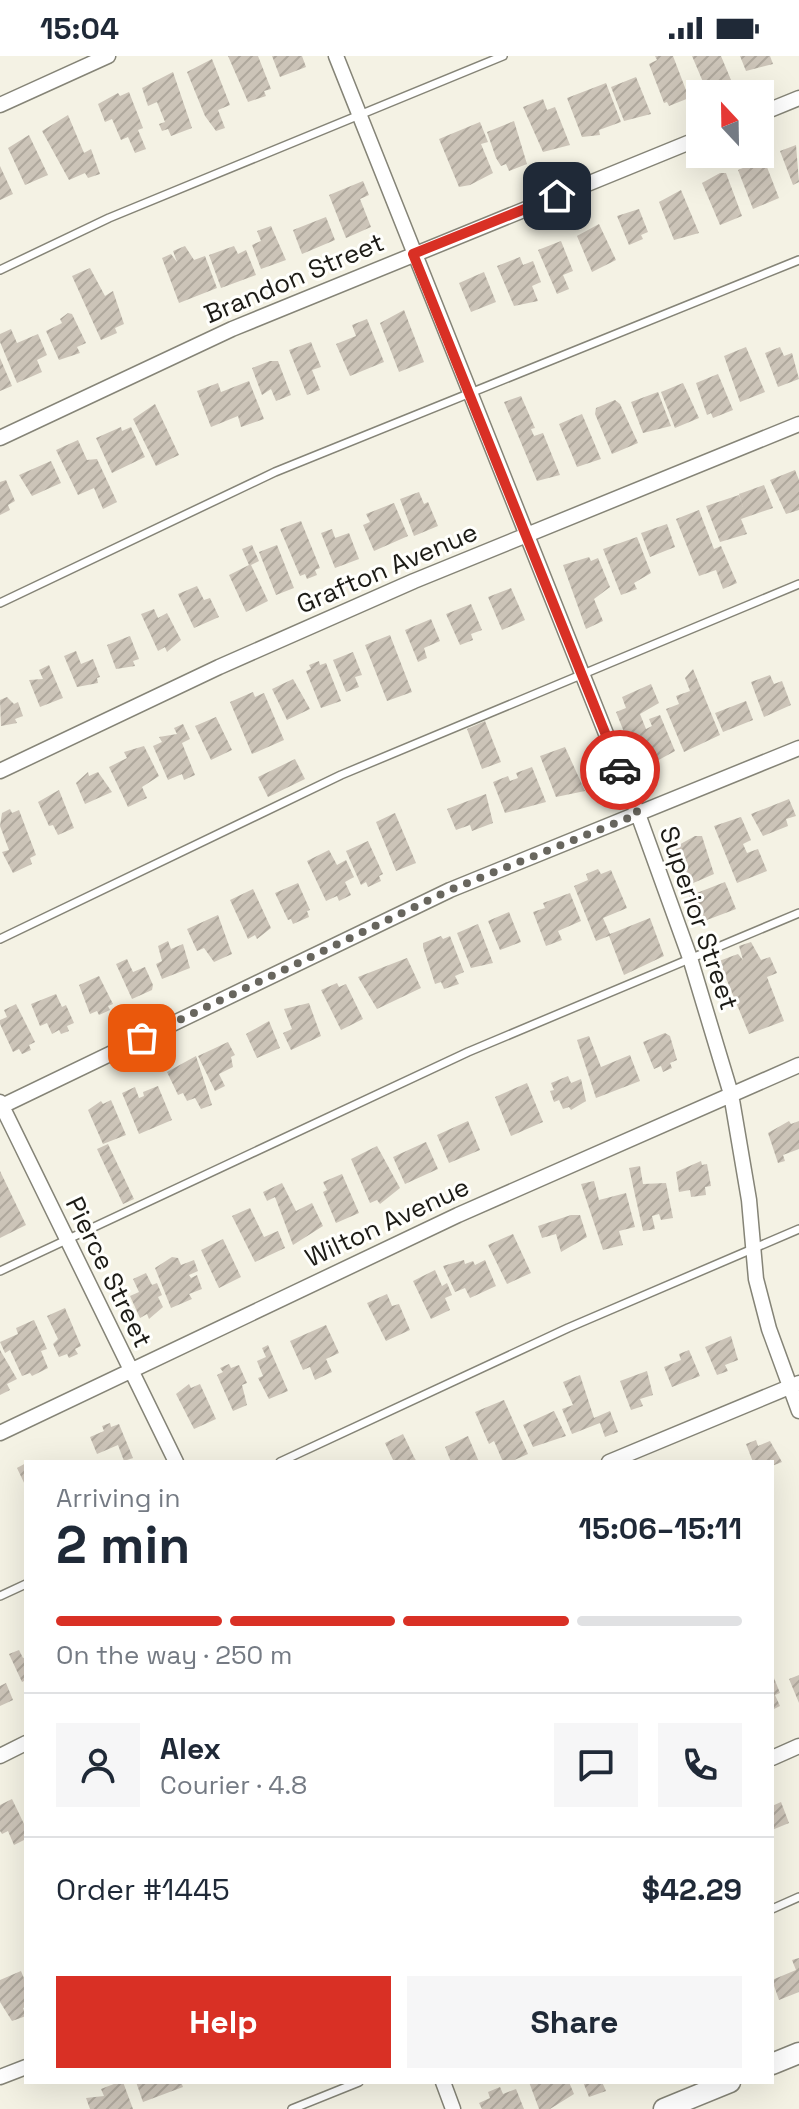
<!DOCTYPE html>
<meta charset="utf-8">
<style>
:root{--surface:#fff;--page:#f6f6f7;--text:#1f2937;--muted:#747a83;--line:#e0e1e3;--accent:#d93025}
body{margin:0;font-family:"Space Grotesk",sans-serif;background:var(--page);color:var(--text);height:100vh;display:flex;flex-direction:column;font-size:30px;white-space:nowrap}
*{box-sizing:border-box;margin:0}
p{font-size:26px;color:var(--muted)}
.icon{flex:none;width:44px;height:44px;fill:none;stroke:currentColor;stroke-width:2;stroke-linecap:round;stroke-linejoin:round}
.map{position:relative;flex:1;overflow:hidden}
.details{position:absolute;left:24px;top:1404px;width:750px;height:624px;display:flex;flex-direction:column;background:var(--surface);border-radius:0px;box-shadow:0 8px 32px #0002}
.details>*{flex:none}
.needle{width:52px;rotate:338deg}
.fabs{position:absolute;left:686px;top:24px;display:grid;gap:16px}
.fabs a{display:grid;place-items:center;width:88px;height:88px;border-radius:0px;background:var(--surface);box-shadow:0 8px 32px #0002;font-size:40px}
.pin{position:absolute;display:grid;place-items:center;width:68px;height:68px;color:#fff;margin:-34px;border-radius:16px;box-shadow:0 4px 12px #0006}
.courier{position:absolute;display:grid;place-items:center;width:80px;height:80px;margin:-40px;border:6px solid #d93025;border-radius:50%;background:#fff;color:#222;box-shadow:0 2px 10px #0007}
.headline em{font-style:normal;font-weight:600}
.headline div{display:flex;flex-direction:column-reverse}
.headline{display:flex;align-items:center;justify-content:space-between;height:136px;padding:0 32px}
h1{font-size:52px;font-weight:600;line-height:60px}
.bar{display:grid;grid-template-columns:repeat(4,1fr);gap:12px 8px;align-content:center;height:96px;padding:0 32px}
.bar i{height:10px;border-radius:6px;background:var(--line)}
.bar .current{background:var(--accent)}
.bar p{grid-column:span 4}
.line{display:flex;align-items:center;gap:20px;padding:0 32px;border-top:2px solid var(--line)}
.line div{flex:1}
.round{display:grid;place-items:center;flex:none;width:84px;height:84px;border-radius:0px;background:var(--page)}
.action{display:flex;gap:16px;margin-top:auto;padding:16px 32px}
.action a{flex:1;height:92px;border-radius:0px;background:var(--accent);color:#fff;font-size:32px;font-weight:600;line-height:92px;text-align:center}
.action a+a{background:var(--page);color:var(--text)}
.status{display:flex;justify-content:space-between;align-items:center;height:56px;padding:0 40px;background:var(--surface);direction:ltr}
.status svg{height:22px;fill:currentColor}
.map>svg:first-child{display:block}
.building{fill:url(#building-hatch)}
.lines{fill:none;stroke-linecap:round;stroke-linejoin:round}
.lane-casing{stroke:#858477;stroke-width:10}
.street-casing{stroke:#858477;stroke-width:17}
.secondary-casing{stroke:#858477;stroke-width:23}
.lane{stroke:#fff;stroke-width:7}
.street{stroke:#fff;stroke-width:14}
.secondary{stroke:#fff;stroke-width:20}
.done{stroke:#68665e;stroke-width:8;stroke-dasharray:0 14.4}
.route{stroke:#d93025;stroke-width:10}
.labels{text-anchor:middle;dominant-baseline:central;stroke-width:6;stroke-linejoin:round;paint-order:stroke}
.street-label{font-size:26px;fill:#1c1b16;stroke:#fffffc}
</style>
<div class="status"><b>15:04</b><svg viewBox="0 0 49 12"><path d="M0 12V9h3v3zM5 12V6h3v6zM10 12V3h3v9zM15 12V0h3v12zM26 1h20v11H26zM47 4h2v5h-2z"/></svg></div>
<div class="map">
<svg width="799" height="2053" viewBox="0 0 799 2053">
<defs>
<pattern id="building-hatch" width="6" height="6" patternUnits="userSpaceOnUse" patternTransform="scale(2)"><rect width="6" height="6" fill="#ccc4b8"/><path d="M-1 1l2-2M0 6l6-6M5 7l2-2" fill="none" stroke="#afa89d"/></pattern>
</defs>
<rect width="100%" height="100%" fill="#f4f2e4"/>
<path class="building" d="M228 0H258L271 33 264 35 266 40 248 46Z
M272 0H302L306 11 280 21Z
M655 0H673L689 42 669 50 667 46 664 47 649 8 657 4Z
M692 0H721L731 24 706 33Z
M740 0H770L773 8 746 15Z
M212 3 230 49 218 54 225 72 216 75 205 60 187 16Z
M173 16 192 72 171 80 168 73 162 75 159 68 165 66 157 46 148 50 142 32Z
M636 21 651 58 624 65 611 31Z
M606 27 621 66 599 74 600 79 582 81 567 42Z
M129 36 143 72 138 74 146 93 135 97 128 81 121 84 112 63 105 66 98 48 118 37 120 40Z
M543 43 547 54 555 51 570 89 543 96 523 51Z
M68 59 84 97 91 93 100 118 88 122 85 117 69 124 42 75Z
M514 65 527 108 509 115 506 108 501 110 496 102 487 76Z
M480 66 488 86 481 88 493 117 470 129 459 131 439 83Z
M29 79 48 119 25 129 8 92Z
M796 89 799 126 793 129 780 95Z
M760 105 765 106 779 142 753 153 738 114Z
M0 110 13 138 0 144Z
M720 117H726L742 160 720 169 702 127Z
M363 125 369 139 360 143 371 171 346 182 329 139Z
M681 134 699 177 674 184 659 146Z
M639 153 648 176 641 179 643 183 629 189 617 160Z
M326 161 335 184 302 198 293 174Z
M599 168 616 204 592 216 577 180Z
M271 170 286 204 261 213 252 189 261 185 257 175Z
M561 185 573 215 563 219 569 233 557 238 538 194Z
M185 190 194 204 205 200 217 232 179 247 162 202 171 198 177 206 173 195Z
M234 190 238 198 246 194 256 219 221 232 209 199Z
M520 201 523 209 533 205 541 226 532 230 538 245 514 250 497 210Z
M90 212 105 240 113 235 124 268 115 272 117 277 101 284 72 220Z
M484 216 496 246 471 256 459 227Z
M404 254 424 306 399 316 380 267Z
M68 257 72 258 86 287 77 291 80 297 59 304 46 275 62 267 60 263Z
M367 263 384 306 350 320 336 288 356 280 352 269Z
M11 273 17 287 38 278 47 299 37 304 42 316 17 327 0 286V278Z
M311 286 321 311 312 314 320 334 307 339 289 294Z
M746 291 765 336 740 346 724 300Z
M780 291 784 300 792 297 799 323 778 331 765 297Z
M0 302 12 330 0 335Z
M270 305H278L291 339 276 345 271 333 262 339 252 312Z
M718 318 733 354 713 362 711 357 707 359 696 327Z
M249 325 264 363 241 371 238 360 211 371 197 335 218 327 221 336Z
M683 327 699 362 675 372 661 336Z
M658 336 671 370 643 377 631 346Z
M521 340 535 372 531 373 534 380 543 377 560 419 537 425 504 346Z
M615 344 620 348 638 387 612 398 595 358 596 352Z
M155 348 179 399 156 410 133 363Z
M582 358 601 403 577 411 559 368Z
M121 371 122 375 131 371 145 401 112 417 96 382Z
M78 384 87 404 97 403 117 446 103 453 94 432 78 439 56 394Z
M51 405 61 427 32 440 19 419Z
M795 414 799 424V454L786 458 770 424Z
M6 424 15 445 8 449 10 454 0 459V426Z
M764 429 773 452 741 463 747 478 720 486 706 450 739 439 743 451 739 438Z
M419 436 424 448 428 446 438 470 414 480 400 443Z
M394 447 408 480 374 495 363 469 370 466 366 458Z
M699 454 714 493 721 490 737 527 723 533 716 514 699 520 676 463Z
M301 465 320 512 315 514 317 519 307 523 305 518 300 520 280 473Z
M667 468 675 491 650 501 641 477Z
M332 473 335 482 349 477 359 503 335 512 321 477Z
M637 481 651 517 634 527 637 533 621 539 603 493Z
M252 489 259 505 251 509 268 545 246 556 229 519 249 509 242 493Z
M277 489 294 532 276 539 259 496Z
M589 501 591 505 598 502 610 531 594 543 603 565 586 573 563 509Z
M197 530 204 544 210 542 219 561 194 572 178 538Z
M511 532 525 564 502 574 488 541Z
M471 548 482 574 471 578 473 584 460 589 446 558Z
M154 553 158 562 167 557 181 584 167 596 165 591 158 595 141 558Z
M431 563 440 585 424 592 427 602 418 606 405 574Z
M390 579 412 636 387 645 365 589Z
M130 580 139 603 133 605 135 610 116 613 107 589Z
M76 595 81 608 93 603 100 621 97 622 98 627 77 631 64 600Z
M353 596 362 619 355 621 359 631 346 636 333 604Z
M319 605 320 609 326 607 341 645 321 652 306 615 311 613 309 609Z
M49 609 63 642 40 651 29 624 43 623 39 614Z
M693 613 720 679 684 696 666 653 679 648 676 640 690 635 685 622Z
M770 619 774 628 782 625 791 649 764 661 751 626Z
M293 623 310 653 287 664 272 633Z
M651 628 659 647 640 658 646 673 652 670 649 663 660 659 675 695 644 712 635 689 630 691 616 656 626 652 622 641Z
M253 636 255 641 264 637 284 684 252 698 230 646Z
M7 641 14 648 18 646 23 660 15 663 17 667 1 670 0 644Z
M746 645 753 664 723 676 715 657Z
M216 661 232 694 211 704 195 670Z
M485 665 501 706 482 713 467 673Z
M183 668 190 683 182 687 195 719 184 724 182 718 168 724 153 690 162 686 159 681 177 678 174 672Z
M144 690 159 720 142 731 147 742 128 751 109 711 127 702 124 696Z
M565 691 585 735 556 741 540 700Z
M295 703 305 723 268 741 258 721Z
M532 711 546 746 505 757 493 726 508 720 510 725 518 722 516 717Z
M88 716 89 720 98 716 112 736 85 748 76 727Z
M59 734 74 772 58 779 53 769 49 770 38 746Z
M486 738 493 767 472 775 470 769 456 774 447 753Z
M789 743 796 760 786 763 788 770 763 780 751 758Z
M10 753 12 757 19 754 36 799 30 802 32 808 13 817 2 796 9 794 0 770 2 757Z
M395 757 416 807 396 815 376 766Z
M741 761 751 784 743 788 747 797 758 793 767 815 737 827 714 770Z
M695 780H702L714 818 691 828 675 791Z
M368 785 383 818 379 820 381 825 368 831 366 826 361 829 346 795Z
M329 794 337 809 346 804 354 821 345 826 351 839 339 845 337 840 326 845 307 805Z
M598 813 601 818 611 814 627 852 603 862 610 878 650 862 664 900 624 919 609 880 596 885 574 830 588 824 586 818Z
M725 826 736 853 699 867 689 840Z
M298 827 310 854 307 855 309 861 293 868 291 863 288 864 275 837Z
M253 833 271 872 257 883 255 879 248 883 230 844Z
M570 837 581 865 558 875 562 884 546 890 533 856 545 852 543 847Z
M509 856 521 886 500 894 488 865Z
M218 859 232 898 214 906 204 892 197 895 187 873Z
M478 868 493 907 471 912 457 877Z
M441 880 443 883 450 880 464 916 455 920 459 928 444 933 441 926 435 928 423 891V887Z
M168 885 171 893 183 888 190 912 162 923 156 908 162 905 158 890Z
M751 886 761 904 770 901 777 917 767 921 784 965 749 978 719 905 738 898 743 904 739 890Z
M407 902 421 932 377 953 358 921Z
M127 903 133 916 145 911 153 929 152 934 132 943 116 908Z
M99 920 113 948 108 950 110 954 99 959 97 955 90 958 79 929Z
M337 927 339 931 346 928 363 963 341 974 321 934Z
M56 938 62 951 66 949 74 967 67 970 69 975 61 978 59 974 52 978 47 967 40 970 31 948Z
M309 947 321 980 291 994 283 977 292 973 284 953Z
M16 948 35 986 29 989 31 994 22 998 19 993 13 996 0 968V964L7 961 4 954Z
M269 965 280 992 257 1002 246 978Z
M665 977 670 980 677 1004 670 1007 672 1012 663 1016 661 1010 654 1013 643 986Z
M589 980 601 1011 630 999 640 1025 596 1042 577 984Z
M228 986 235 999 231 1001 233 1011 219 1018 225 1030 215 1035 198 1000Z
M196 1000 212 1049 201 1053 195 1042 187 1045 183 1037 178 1039 167 1016Z
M568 1020 571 1027 581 1023 586 1045 571 1054 569 1051 563 1053 559 1044 554 1046 550 1035 554 1034 551 1027Z
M527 1027 543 1066 511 1080 495 1041Z
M158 1030 172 1064 139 1078 122 1037 135 1031 139 1042 144 1040 143 1036Z
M111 1044 126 1079 103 1088 88 1054 101 1045 103 1048Z
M468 1065 480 1094 449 1107 437 1079Z
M789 1065 791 1068 799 1065V1093L783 1099 785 1105 778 1107 768 1077Z
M426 1086 438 1113 405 1128 393 1101Z
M108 1088 134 1143 123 1148 97 1093Z
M377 1090 400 1132 380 1148 377 1144 370 1147 351 1103Z
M701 1105 702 1109 707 1108 711 1130 705 1131 706 1139 691 1141 690 1134 679 1136 676 1116Z
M640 1110 643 1128 666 1127 673 1162 661 1164 659 1158 652 1160 655 1173 643 1175 629 1112Z
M0 1115 26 1169 0 1182Z
M342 1118 359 1157 336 1167 323 1136 327 1134 323 1126Z
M594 1125 599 1144 626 1137 635 1171 619 1175 623 1189 603 1194 581 1128Z
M282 1127 296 1155 312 1147 323 1170 293 1189 275 1141 267 1145 263 1136Z
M250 1152 264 1181 278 1175 285 1192 255 1206 232 1160Z
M571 1159H580L587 1181 561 1196 556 1178 542 1182 538 1170Z
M513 1178 531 1217 507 1228 488 1189Z
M223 1183 241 1221 219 1232 201 1194Z
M172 1201 178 1202 181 1209 194 1204 198 1215 189 1219 191 1222 197 1219 202 1233 189 1238 192 1243 171 1252 155 1212Z
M464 1204 465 1208 473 1205 475 1209 485 1204 496 1230 470 1242 465 1232 455 1236 443 1210Z
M435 1214 442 1230 447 1227 452 1239 445 1242 450 1254 431 1263 413 1225Z
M146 1217 152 1229 157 1227 162 1239 158 1241 163 1251 149 1263 147 1258 140 1262 130 1240 139 1236 133 1223Z
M387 1238 392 1250 399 1248 410 1274 386 1285 367 1247Z
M65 1252 81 1290 75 1293 78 1298 69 1302 67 1298 59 1301 53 1288 58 1283 47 1260Z
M34 1264 47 1293 41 1295 48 1312 32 1320 30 1317 22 1320 10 1294 5 1297 0 1286 18 1278 16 1272Z
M326 1269 339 1297 326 1303 332 1316 315 1324 310 1311 303 1314 290 1285Z
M731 1280 738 1304 725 1309 728 1315 717 1319 705 1291Z
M268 1289 288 1335 269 1343 258 1322 263 1320 257 1305 266 1301 262 1292Z
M0 1294 17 1323 7 1328 10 1334 0 1339Z
M689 1294 700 1320 672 1331 664 1311 681 1304 679 1298Z
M229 1308 231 1312 239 1309 247 1327 242 1329 247 1349 233 1355 217 1319 223 1316 220 1312Z
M647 1315 653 1339 640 1343 643 1350 631 1354 620 1325Z
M580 1319 594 1362 610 1355 618 1376 605 1381 600 1367 572 1378 562 1353 573 1349 563 1326Z
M189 1328 191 1332 200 1328 216 1363 194 1373 176 1338Z
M504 1344 528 1398 510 1406H503L494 1385 489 1388 475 1356Z
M554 1355 566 1380 533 1391 523 1369Z
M110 1367 111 1371 119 1368 133 1402 124 1405 118 1389 97 1398 90 1381 104 1375 102 1370Z
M403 1378 414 1401 417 1406H394L385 1387Z
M468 1380 479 1406H451L445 1391Z
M756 1384 758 1390 770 1385 782 1406 772 1410V1406H753L746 1388Z
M26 1407V1431L17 1412Z
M19 1594 23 1602 26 1601V1624L22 1626 9 1598Z
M772 1617 780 1637 775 1639 780 1650 772 1654Z
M799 1619V1647L789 1623Z
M6 1627 13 1644 0 1650V1630Z
M12 1743 26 1772V1783L14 1789 8 1775 2 1778 0 1775V1749Z
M781 1746 789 1767 772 1774V1750Z
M799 1902V1936L779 1944 772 1924 796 1914 792 1904Z
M21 1915 26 1927V1951L23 1952 26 1960 12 1965 0 1946V1924Z
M119 2026H123L133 2053H90L86 2042 104 2040 101 2033Z
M136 2026H181L183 2031 143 2046Z
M529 2026H569L574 2038 550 2053H539Z
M583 2026H602L606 2035 589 2041Z
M500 2031 503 2038 516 2033 524 2053H482L479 2047 490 2042 488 2036Z"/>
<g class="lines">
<g class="lane-casing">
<path id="lane" d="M0 214 109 162 503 0
M0 547 275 416 799 204
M0 883 341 719 799 528
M0 1215 468 996 799 857
M280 1406 568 1272 799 1173
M0 1540 26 1528
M772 1853 799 1841
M292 2053 359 2026"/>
</g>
<g class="street-casing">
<path id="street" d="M336 0 638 758 690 902 731 1038 749 1144 756 1223 769 1273 799 1355
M0 49 108 0
M760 58 799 42
M0 382 232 273 700 82
M0 715 219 611 414 525 799 368
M0 1046 176 1406
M0 1051 450 834 799 692
M0 1377 458 1159 799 1009
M609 1406 799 1327
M0 1700 26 1687
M772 1702 799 1690
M0 2021 26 2011
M443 2026 453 2053"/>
</g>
<g class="secondary-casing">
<path id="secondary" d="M772 2008 799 1997
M664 2053 730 2026"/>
</g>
<use href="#lane" class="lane"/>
<use href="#street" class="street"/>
<use href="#secondary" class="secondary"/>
</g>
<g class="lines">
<path class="done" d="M142 982 450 834 638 758 620 714"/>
<path class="route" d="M557 140 413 198 620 714"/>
</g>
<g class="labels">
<g class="street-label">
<text transform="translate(294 222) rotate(-23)">Brandon Street</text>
<text transform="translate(387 512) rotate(-23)">Grafton Avenue</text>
<text transform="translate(699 862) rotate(71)">Superior Street</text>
<text transform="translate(387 1166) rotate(-25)">Wilton Avenue</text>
<text transform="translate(109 1216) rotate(64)">Pierce Street</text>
</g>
</g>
</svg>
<div class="fabs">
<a><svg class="needle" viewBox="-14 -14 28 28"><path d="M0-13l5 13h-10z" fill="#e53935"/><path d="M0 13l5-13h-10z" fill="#747a83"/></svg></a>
</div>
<div class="pin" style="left:142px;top:982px;background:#ea580c"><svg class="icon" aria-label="bag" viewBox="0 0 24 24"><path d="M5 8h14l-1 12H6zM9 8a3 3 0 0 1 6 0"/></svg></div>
<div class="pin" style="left:557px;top:140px;background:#1f2937"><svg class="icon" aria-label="home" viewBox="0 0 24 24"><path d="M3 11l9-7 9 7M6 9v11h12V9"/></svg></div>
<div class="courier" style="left:620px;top:714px"><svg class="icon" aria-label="car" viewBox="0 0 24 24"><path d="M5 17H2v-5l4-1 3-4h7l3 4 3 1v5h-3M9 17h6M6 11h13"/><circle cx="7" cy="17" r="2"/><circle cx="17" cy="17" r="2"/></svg></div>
<section class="details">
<div class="headline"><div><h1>2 min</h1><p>Arriving in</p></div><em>15:06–15:11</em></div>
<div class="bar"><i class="current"></i><i class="current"></i><i class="current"></i><i></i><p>On the way · 250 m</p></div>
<div class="line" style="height:144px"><a class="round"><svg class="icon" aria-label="person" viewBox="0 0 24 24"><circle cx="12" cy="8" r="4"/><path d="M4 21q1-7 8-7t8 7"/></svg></a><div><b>Alex</b><p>Courier · 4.8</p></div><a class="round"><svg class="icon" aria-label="chat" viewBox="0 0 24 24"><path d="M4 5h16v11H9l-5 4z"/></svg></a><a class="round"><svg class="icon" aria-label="phone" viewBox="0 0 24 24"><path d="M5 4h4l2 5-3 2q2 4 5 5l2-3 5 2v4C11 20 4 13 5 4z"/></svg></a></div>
<div class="line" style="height:104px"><div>Order #1445</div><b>$42.29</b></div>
<div class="action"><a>Help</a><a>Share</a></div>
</section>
</div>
